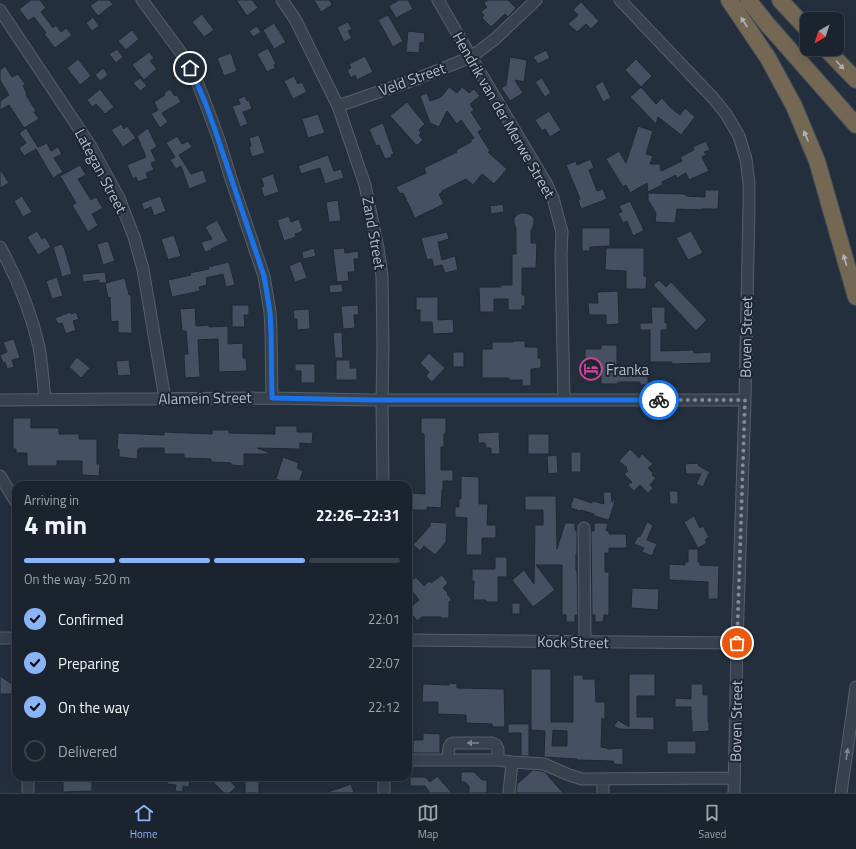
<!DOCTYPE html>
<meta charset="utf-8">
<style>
:root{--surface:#1b232e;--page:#242b36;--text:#f1f3f6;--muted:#a0a4aa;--line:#39404a;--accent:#8ab4f8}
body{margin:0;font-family:"Titillium Web",sans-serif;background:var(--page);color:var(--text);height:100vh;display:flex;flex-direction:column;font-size:15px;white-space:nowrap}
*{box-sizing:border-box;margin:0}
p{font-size:13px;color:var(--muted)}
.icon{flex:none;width:22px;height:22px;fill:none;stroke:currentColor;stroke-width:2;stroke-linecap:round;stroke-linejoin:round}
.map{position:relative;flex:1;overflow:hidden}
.panel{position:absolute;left:12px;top:481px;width:400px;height:300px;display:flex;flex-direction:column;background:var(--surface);border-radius:12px;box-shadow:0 4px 16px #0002,0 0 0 1px var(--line)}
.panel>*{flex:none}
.needle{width:26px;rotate:219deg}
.controls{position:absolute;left:800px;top:12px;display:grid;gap:8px}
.controls a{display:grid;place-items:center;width:44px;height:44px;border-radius:8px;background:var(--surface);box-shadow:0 4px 16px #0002,0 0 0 1px var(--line);font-size:20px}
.pin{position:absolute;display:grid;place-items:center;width:34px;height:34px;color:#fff;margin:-17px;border:2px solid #fff;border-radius:50%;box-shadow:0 1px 4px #0007}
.courier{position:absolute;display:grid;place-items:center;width:40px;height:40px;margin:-20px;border:3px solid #1a73e8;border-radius:50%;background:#fff;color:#222;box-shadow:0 1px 5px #0007}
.head em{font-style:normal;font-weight:700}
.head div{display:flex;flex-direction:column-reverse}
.head{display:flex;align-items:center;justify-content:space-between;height:68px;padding:0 12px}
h1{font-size:26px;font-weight:700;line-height:30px}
.bar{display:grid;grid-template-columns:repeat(4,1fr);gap:6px 4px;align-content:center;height:48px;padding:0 12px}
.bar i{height:5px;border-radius:3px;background:var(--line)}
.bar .selected{background:var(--accent)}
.bar p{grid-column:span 4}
ol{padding:0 12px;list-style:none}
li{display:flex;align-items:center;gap:12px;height:44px}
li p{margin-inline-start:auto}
li .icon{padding:4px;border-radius:50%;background:var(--accent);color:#111;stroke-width:4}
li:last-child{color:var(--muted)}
li i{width:22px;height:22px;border:2px solid var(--line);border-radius:50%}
.dock{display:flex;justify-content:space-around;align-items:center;height:56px;border-top:1px solid var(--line);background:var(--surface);font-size:11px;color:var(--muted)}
.dock a{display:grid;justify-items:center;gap:2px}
.dock .selected{color:var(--accent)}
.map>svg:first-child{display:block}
.building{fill:#455162;stroke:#1f2835;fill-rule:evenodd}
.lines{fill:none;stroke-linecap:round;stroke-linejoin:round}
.minor-casing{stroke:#565f6c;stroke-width:13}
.highway-casing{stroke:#434c59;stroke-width:18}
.minor{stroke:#38414e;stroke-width:11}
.highway{stroke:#746855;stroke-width:16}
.oneway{fill:#aeb4bd}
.oneway2{fill:#7c8592}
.done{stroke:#828b98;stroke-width:4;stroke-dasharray:0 7.2}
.route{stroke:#1a73e8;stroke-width:5}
.labels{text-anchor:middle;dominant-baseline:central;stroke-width:4;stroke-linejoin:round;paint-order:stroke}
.street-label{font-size:15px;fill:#b4bcc9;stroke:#1d2633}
.poi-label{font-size:15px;fill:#b4bcc9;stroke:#1d2633;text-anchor:start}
</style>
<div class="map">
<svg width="856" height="793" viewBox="0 0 856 793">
<rect width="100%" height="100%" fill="#242f3e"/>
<path class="building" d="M31 0H40L46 8 41 12 53 28 56 25 61 32 66 28 72 35 55 48 44 34 46 33 34 17 28 21 19 9Z
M98 0H109L113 4 98 16 90 6Z
M236 0H252L258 8 247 16Z
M314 0H330L332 5 321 12Z
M399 0H408L413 9 396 18 389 6Z
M487 0H508L516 8 508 17 505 14 491 27 482 18 484 15 481 12 487 7 484 4Z
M581 2 599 21 591 29 586 24 577 32 568 24 578 15 573 10Z
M202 14 214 30 204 37 192 22Z
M388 15 403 41 393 47 378 20Z
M93 17 99 26 92 31 86 23Z
M348 22 352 29 348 31 352 38 344 42 337 27Z
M274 23 286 42 274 49 263 30Z
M257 26 261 32 253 37 249 31Z
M132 30 139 39 126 50 118 41Z
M408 31 425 33 424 43 420 42 419 53 406 52Z
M268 48 276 64 274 65 275 68 267 72 257 54Z
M117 49 123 57 116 63 109 54Z
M546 50 550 58 538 64 533 57Z
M149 52 154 58 150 61 157 69 144 80 132 65Z
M231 53 237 71 224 76 217 58Z
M365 56 373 72 357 80 355 75 351 78 347 70 351 68 349 64Z
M510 57 527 60 524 82 515 80 523 93 510 101 501 88 506 85Z
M78 59 91 76 80 85 67 68Z
M636 59 652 76 641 87 625 70Z
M5 66 12 77 18 74 25 84 23 86 27 94 26 95 36 111 34 112 39 119 24 128 9 105 0 110V101L9 95 0 80V70Z
M103 68 108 75 100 81 95 75Z
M294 76 298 84 302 82 307 92 293 99 284 81Z
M140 78 147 86 140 91 133 83Z
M542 78 551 93 545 97 535 82Z
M603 81 611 98 603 102 595 86Z
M449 87 457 93 462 87 469 93 474 89 480 96 470 104 474 110 471 112 482 129 478 132 490 151 488 152 507 169 494 184 482 174 473 185 466 179 442 191V193L439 194 444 204 415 218 403 193 400 194 396 187 426 173 424 168 457 152 456 150 471 142V140L474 138 461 120 457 124 447 111 439 127 430 123 420 96 427 93 430 101 441 97Z
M641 87 656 104 662 98 670 107 680 115 685 108 695 117 681 135 658 117 656 124 630 97Z
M100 89 114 107 105 114 96 104 92 107 87 100Z
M170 89 175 96 177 95 181 102 162 113 168 122 160 128 151 114 158 110 154 102 165 95 164 93Z
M245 96 247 101 249 100 252 109 243 112 248 124 240 127 232 106 240 104 238 99Z
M407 102 425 124 419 130 421 133 419 135 423 140 419 144 416 145 390 116Z
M549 111 561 130 550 137 545 129 542 131 535 120Z
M318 114 325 133 308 138 302 119Z
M383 123 394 154 391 155 392 157 385 159 379 145 376 146 369 129Z
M121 124 124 129 127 126 136 138 123 147 111 130Z
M638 126 653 131 646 154 653 156 650 164H660L661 171 682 161 680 157 694 150 693 147 706 141 710 150 704 152 706 155 702 157 709 171 689 180 686 173 677 178 676 175 662 182V185L648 192 647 183 630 193 626 185 623 187 606 159 619 151 626 163Z
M26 128 38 147 47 143 51 151 58 147 62 154 54 158 63 172 53 178 36 149 24 156 19 148 26 143 19 133Z
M148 128 157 147 151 150 156 161 151 163 154 170 146 173 148 178 138 182 136 177 133 179 127 165 146 157 137 136Z
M259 135 265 153 252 157 249 147 251 146 249 138Z
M177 136 182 144 188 141 192 147 179 155 191 174 203 170 207 182 189 189 181 166 176 169 170 160 175 157 166 143Z
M328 155 334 171 341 169 344 178 325 184 320 168 301 174 298 166Z
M588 160H591L594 168 589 170 597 191 603 189 607 199 581 209 578 200 580 199 566 165 576 161 577 165Z
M80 165 86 175 78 179 91 200 96 197 103 208 92 214 98 225 88 232 72 205 76 203 60 176Z
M0 169 9 183 0 188Z
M273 174 279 192 264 197 261 187 264 186 261 178Z
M705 190H719L718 209H701V210L677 209 675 223 655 222 656 213 648 200V193L686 194V196L705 197Z
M22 196 32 212 23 217 14 201Z
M160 196 166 211 154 216 151 207 144 210 141 203Z
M338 200 341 221 329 222 326 202Z
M630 201 643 228V231L633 236 627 221 623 223 618 213 622 212 619 206Z
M503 204 504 212 491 214 490 206Z
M521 213H525L529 214 532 216 534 219V223L533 227 531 230V243H537L536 268H522V295H525V306H522V310H508V299H494V312H480L479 287H501V285H512V254H516V229L514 223V218L518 214Z
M289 216 291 222 299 219 303 231 295 234 296 237 284 241 277 220Z
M217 220 228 241 211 249 212 250 205 252 201 242 212 239 205 227Z
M582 228H610V246L590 247V251H582Z
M37 231 42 239 45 237 51 247 38 255 27 237Z
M691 231 703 253 688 260 676 238Z
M447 232 449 239 438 242 442 260 455 256 458 270 445 273 442 265 434 267 432 259 427 260 421 238Z
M174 235 181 256 168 260 161 239Z
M108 241 115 261 103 265 97 244Z
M62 244 63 247H64L72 274 62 277 53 247Z
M314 248 316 256 303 259 302 252Z
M344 248 345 253 358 251 359 259H354L355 272H348L349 281 337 282 333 249Z
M606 248H644V276H647L646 289H626V271L605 270Z
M301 261 307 278 295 282 289 266Z
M229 262 235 285 226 287 223 274 206 278 207 285 199 287 200 291 172 297 168 280 191 275 190 273 209 269 208 267Z
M105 272 107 283H99V280L83 282 82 274Z
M57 277 63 296 52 299 46 281Z
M125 278 129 295H131L132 333H118V321L111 322 110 297 108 298 105 283Z
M659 280 666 287 671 282 707 320 696 331 653 285Z
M342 284 343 292 330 293 329 285Z
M618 291 619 324 606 325V315H589L588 303H598L597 292Z
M416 297H438V320L453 319 454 333 433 334 432 322H420V310H416Z
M232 305H249V315H244L245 327H232Z
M358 305 359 315H354L355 328 343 329 341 306Z
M651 307H665V323H667V330H661V351L693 350 694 353 711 352V363L672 364V362H650V330H640V323H652Z
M195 308 196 326 209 325V327L228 326V344L243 343V358H246L247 371 219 372 218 339 198 340 200 377 185 378 184 354H188L186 331H182L180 309Z
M309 309 310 329 297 330V319H294L293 310Z
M70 312 71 314 76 312 79 319 73 321 76 330 66 334 62 323 58 324 55 318Z
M342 332 343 358H335L333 333Z
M14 339 20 358 12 360 14 367 7 369 5 362 3 363 0 355 7 352 3 342Z
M513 341H525V347H538V358H541V368L531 369V386H522V380H509V378H482V349H492V342H513Z
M601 345H617V367H648V385H640V382H618V384H601V372L587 373V358H585V349H601Z
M453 352H464V367H453Z
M429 353 445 368 432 382 426 376 429 372 420 363Z
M77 357 90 368 81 378 69 367Z
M129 360 131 375 118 376 116 361Z
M336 360H350V368H357V380H336Z
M295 364H315V383H301V371H295Z
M13 418H31V428H59V434H79V439H97V464H100L99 476 82 475V461H57V466H27V453H16V449H13Z
M421 418H446V434H444V447H441V470H453V481H443V490H442L441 508 427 507V510H408V493L425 494 424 434H421Z
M275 426H297V432H313L312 444 300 443V449L257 448 270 453 269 454H244V466L231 465V463L211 462V459L184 458V454H164V448H140V449H138L137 459 119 457V449H117L118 433 164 435V432L212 434V430H229V433L270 434H275Z
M499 432 500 454H491V448H486L485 443H478V433Z
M528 434H549V454H528Z
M630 449 639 458 642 454 653 464 648 468 653 473 652 475 656 478 650 485 653 488 648 493 640 485 634 491 628 485 632 482 624 474 628 471 626 469 627 468 619 461Z
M571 452H581V472H571Z
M557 455 558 473 548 474 547 456Z
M283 457 299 463 297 468 303 471 298 485H293L276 479Z
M698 463 699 466 712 473H709L703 487 696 484 701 474H686L685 464Z
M461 476 479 477V504H488L487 525H496V538H482V555H466L467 518 455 517V507H459V499H461Z
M669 491H678V504H670Z
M603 492H611L612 502 616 498 609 520 594 516V514L581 510 580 511 571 508V504L574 497 592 503V501L604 504Z
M525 496H556L557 549 565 523H575V530H577V554H576V570H577L578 615H575V622H566V615H562V565H536L555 590 533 607 512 580 524 570 534 584 535 525H543V510H525Z
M694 516 700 528 703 526 709 537 705 540 707 543 698 548 684 522Z
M430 522 447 523 446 542 435 555 424 546 420 551 413 545 430 526Z
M647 522 653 525 647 540 657 544 652 556 642 552 644 548 634 544 638 536 640 537Z
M594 523H608L606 531H609V534H626L627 548H609V553H605V572H609V615H604L603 622H595V615H592L591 531H594Z
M688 549H698V562H700V565L719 566 718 599H708V582L669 580V564L685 565V562H688Z
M495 557H507V577H498V602H486V600H473L474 581H472V569H495Z
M442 575 448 583 443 588 448 593 447 594 452 600 449 602V618H440L441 617H422L417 621 408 609 419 600 408 586V583L416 577 424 586 429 581 431 583Z
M632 588 659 589 658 610 631 608Z
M512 603H520V614H512Z
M531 669H551V722H573V675H583V679H595L596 702H605V720L602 718 601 747 607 748V749L623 748V765L614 764 613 761 577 760V759L544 757 545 731 531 730ZM553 730 567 731V746H552Z
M629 674H655V696H637V717H654V730L619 729 614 726 618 720 629 727Z
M0 676 12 684V694H0Z
M449 683 457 684V688L504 689 505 727H492V724L466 723V715L438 714V702H422L423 684 449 685Z
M691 684H703V695H708V722H709V731L692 732V720H691V707H675V698L691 699Z
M508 724H529V756H521V733H508Z
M423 733 440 734V753H413V740H423Z
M667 741H696V754H667Z
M533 770 542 771 545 772 563 793H516L517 784Z
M461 772H474L482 780H487V793H469V786L465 782H461Z
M437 776 452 793H430L425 786H410V777H425L430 782Z
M63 777H92V791L63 792Z
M168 777H190L189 787 183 786V792L175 791 176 785 167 784Z
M208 777H226L236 787 230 793H224Z
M245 780H259V793H245Z
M351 784 354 793H328V792Z"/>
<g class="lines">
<g class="minor-casing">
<path id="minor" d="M142 0 184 57 196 79 205 102 219 140 232 182 264 276 270 312 271 331 272 398
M282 0 295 19 338 106 365 185 378 248 382 276 383 348 382 399 383 485
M438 0 471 57 546 183 553 198 562 232 561 255 564 400
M620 0 714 99 726 114 739 136 746 159 749 183V206L745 400 737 643 734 793
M0 10 90 145 119 198 134 237 143 269 165 399
M338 106 419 78 471 57 495 39 536 0
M0 247C17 278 31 312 39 347 42 364 43 382 45 399
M0 400 272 398 371 400H745
M0 476 16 502
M584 528 585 642
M0 638H16
M408 640 737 643
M408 760H498L512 762 544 764 569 775 582 779 734 778
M448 760 449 747 451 744 454 743H492L496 745 498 749V760
M28 793V777
M384 793V777
M509 793 512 762
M603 793V779
M841 793 856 687"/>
</g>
<g class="highway-casing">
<path id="highway" d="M729 0 768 58 794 106 817 161 856 297
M748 0 768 25 856 125
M780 0 807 29
M826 49 856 80"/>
</g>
<use href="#minor" class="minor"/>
<use href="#highway" class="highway"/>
</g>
<defs><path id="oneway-solid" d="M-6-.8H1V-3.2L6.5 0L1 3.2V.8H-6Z"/></defs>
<g class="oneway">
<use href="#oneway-solid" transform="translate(744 22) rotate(-123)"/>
<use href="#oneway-solid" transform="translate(840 65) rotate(47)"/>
<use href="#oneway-solid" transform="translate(806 136) rotate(-113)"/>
<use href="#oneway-solid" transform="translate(845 260) rotate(-106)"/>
</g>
<g class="oneway2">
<use href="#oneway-solid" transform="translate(473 743) rotate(180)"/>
<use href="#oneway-solid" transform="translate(847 754) rotate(-82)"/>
</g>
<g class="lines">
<path class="done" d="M659 400H745L737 643"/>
<path class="route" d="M190 68 205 102 214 127 264 276 270 312 271 331 272 398 371 400H659"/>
</g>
<defs>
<g id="hotel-ring" transform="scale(1.15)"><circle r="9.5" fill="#1d2633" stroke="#d1479c" stroke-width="1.5"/><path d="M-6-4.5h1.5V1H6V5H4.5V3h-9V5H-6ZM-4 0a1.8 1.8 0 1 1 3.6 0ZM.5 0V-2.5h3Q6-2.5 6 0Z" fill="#d1479c"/></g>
</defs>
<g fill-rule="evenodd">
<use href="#hotel-ring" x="591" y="369"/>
</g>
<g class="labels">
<g class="street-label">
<text transform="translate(412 79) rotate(-20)">Veld Street</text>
<text transform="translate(504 115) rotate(60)">Hendrik van der Merwe Street</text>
<text transform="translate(101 171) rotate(62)">Lategan Street</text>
<text transform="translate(374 233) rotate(80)">Zand Street</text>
<text transform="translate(746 337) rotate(-89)">Boven Street</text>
<text transform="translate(205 398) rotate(-1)">Alamein Street</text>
<text transform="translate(573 642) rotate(1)">Kock Street</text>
<text transform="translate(736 721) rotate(-89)">Boven Street</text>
</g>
<g class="poi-label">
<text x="606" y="369">Franka</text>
</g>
</g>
</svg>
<div class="controls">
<a><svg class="needle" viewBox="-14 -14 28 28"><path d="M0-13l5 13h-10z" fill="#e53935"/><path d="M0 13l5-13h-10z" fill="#a0a4aa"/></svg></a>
</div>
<div class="pin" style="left:737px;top:643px;background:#ea580c"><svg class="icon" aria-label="bag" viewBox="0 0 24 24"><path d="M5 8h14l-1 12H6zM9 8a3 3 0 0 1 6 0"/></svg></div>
<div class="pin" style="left:190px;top:68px;background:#1f2937"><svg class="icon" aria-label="home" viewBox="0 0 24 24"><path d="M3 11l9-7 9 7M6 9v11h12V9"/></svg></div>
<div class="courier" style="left:659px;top:400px"><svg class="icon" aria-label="bike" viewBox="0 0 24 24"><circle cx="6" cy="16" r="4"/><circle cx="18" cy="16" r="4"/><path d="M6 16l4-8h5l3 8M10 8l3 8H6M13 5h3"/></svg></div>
<section class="panel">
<div class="head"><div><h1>4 min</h1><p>Arriving in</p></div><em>22:26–22:31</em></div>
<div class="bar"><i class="selected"></i><i class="selected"></i><i class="selected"></i><i></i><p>On the way · 520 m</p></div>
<ol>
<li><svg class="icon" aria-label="check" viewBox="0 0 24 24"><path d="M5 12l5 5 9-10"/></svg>Confirmed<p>22:01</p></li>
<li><svg class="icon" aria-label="check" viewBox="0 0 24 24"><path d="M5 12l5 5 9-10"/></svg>Preparing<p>22:07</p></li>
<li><svg class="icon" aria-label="check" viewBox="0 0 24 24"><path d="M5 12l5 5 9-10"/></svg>On the way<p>22:12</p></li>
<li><i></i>Delivered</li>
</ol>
</section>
</div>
<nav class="dock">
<a class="selected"><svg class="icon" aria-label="home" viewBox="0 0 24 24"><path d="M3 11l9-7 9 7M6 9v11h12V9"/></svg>Home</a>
<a><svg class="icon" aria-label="map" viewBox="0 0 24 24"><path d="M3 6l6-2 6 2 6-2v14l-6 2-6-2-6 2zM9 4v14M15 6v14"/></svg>Map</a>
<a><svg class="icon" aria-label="saved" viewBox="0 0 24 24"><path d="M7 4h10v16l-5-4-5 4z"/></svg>Saved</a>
</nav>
